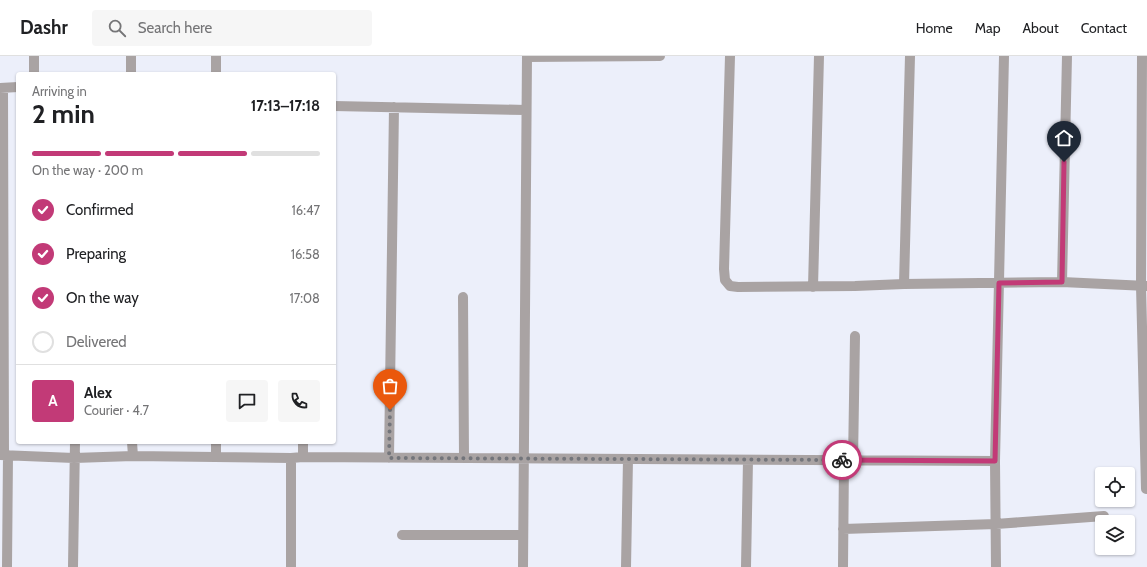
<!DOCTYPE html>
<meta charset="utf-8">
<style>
:root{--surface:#fff;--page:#f6f6f6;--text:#202124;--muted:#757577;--line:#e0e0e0;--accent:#c23a77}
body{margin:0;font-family:Cabin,sans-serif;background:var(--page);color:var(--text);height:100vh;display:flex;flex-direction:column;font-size:15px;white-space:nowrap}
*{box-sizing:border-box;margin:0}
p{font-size:13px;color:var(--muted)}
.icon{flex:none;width:22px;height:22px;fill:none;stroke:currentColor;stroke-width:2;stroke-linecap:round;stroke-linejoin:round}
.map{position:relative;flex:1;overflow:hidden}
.drawer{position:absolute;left:16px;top:16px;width:320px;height:372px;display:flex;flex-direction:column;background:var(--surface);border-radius:4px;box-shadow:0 1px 3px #0004}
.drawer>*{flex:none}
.fabs{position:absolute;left:1095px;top:411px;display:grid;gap:8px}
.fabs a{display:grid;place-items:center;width:40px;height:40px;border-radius:4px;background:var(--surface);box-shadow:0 1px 3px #0004;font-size:20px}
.pin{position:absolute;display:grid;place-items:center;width:34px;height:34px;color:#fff;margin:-41px -17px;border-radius:50% 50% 50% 0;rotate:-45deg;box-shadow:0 0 4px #0007}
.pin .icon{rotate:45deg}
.courier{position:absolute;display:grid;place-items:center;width:40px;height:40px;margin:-20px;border:3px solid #c23a77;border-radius:50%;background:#fff;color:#222;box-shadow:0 1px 5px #0007}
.summary em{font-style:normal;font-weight:700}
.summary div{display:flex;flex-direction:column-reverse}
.summary{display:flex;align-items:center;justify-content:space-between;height:68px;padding:0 16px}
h1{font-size:26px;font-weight:700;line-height:30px}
.bar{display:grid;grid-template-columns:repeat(4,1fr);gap:6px 4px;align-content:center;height:48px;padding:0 16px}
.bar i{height:5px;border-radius:3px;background:var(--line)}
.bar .on{background:var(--accent)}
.bar p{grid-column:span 4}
.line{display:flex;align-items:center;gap:10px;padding:0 16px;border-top:1px solid var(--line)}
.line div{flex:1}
.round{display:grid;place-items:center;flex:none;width:42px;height:42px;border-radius:4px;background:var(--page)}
ol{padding:0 16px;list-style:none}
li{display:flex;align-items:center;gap:12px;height:44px}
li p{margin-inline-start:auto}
li .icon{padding:4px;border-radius:50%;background:var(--accent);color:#fff;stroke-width:4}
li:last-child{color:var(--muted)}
li i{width:22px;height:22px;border:2px solid var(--line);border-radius:50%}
header{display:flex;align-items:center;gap:24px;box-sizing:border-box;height:56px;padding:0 20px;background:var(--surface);border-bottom:1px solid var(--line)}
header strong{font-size:19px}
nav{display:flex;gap:22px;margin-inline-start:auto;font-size:14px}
.search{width:280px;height:36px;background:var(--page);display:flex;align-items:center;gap:10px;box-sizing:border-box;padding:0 14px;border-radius:4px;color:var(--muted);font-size:15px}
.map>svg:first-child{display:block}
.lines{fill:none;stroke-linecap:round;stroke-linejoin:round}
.minor{stroke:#a9a3a3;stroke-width:10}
.done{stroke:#73757b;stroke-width:4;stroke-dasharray:0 7.2}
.route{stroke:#c23a77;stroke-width:5}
</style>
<header>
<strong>Dashr</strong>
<div class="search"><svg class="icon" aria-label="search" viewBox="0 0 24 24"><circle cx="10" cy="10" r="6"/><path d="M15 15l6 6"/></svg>Search here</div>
<nav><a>Home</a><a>Map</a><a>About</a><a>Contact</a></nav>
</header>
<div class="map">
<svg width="1147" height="511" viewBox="0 0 1147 511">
<rect width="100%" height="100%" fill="#eceffa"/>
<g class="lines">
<path class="minor" d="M131 0V18
M216 0V18
M730 0 724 213 725 224 730 230 738 231 855 230 904 228 1062 226 1147 230
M1142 0 1141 230 1146 433
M527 1 660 0
M34 18V0
M0 32 18 31
M3 32 4 399
M334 50 526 54
M1062 226 1067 0
M904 228 910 0
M813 231 819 0
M463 241 464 402
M132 386 133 400
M303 386V401
M0 399 74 402 133 400 291 402 303 401 995 405
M216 401V386
M291 402V511
M389 402 394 51
M853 405 855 280
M843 473 996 468 1104 460
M402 479H523
M7 511 8 399
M73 511 75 386
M523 511 527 0
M626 511 628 403
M746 511 748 404
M843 511 844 404
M996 511 995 405 1004 0"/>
</g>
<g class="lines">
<path class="done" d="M390 354 389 402 842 404"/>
<path class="route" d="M842 404 995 405 999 227 1062 226 1064 106"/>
</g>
</svg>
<div class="fabs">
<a><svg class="icon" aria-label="locate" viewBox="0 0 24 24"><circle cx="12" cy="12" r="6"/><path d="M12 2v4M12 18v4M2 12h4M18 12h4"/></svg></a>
<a><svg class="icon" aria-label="layers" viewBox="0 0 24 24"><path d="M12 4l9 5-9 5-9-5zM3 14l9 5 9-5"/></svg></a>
</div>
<div class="pin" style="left:390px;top:354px;background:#ea580c"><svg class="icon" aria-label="bag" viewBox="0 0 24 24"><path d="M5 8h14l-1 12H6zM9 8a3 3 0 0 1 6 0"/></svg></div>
<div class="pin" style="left:1064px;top:106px;background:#1f2937"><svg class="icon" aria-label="home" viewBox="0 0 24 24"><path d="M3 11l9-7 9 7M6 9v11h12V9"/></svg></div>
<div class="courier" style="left:842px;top:404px"><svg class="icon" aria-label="bike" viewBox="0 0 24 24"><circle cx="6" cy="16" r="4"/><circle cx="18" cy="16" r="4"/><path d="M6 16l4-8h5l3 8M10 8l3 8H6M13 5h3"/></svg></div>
<section class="drawer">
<div class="summary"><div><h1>2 min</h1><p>Arriving in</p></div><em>17:13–17:18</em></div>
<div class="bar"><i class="on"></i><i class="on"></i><i class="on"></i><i></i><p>On the way · 200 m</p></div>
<ol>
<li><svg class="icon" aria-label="check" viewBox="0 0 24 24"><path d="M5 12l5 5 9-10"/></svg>Confirmed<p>16:47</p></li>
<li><svg class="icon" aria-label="check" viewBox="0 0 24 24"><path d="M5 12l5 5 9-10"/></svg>Preparing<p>16:58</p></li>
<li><svg class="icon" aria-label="check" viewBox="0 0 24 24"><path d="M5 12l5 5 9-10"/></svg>On the way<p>17:08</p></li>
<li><i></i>Delivered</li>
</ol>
<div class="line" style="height:72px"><b class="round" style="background:var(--accent);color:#fff">A</b><div><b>Alex</b><p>Courier · 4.7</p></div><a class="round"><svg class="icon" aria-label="chat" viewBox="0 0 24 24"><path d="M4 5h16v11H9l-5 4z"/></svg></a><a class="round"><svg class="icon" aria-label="phone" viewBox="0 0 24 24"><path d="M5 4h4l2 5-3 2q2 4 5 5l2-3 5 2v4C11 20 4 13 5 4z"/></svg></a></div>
</section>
</div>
